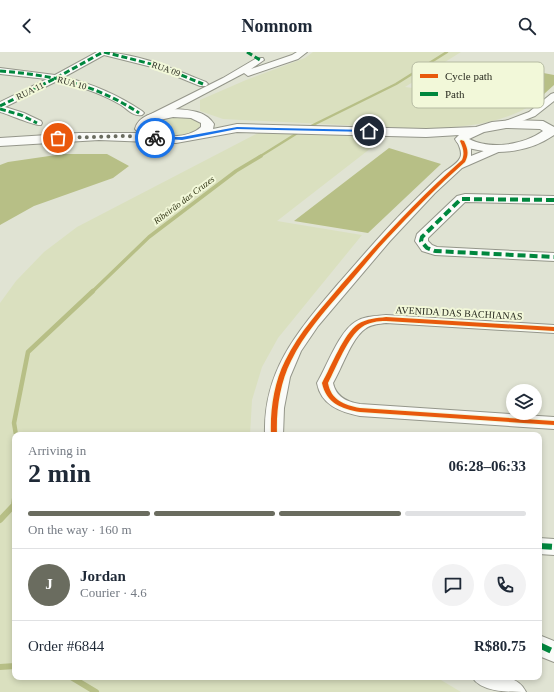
<!DOCTYPE html>
<meta charset="utf-8">
<style>
:root{--surface:#fff;--page:#f2f2f3;--text:#1f2937;--muted:#747a83;--line:#e0e1e3;--accent:#6a6c5f}
body{margin:0;font-family:"Times New Roman",serif;background:var(--page);color:var(--text);height:100vh;display:flex;flex-direction:column;font-size:15px;white-space:nowrap}
*{box-sizing:border-box;margin:0}
p{font-size:13px;color:var(--muted)}
.icon{flex:none;width:22px;height:22px;fill:none;stroke:currentColor;stroke-width:2;stroke-linecap:round;stroke-linejoin:round}
.map{position:relative;flex:1;overflow:hidden}
.side{position:absolute;left:12px;top:380px;width:530px;height:248px;display:flex;flex-direction:column;background:var(--surface);border-radius:8px;box-shadow:0 2px 6px #0003}
.side>*{flex:none}
.fabs{position:absolute;left:506px;top:332px;display:grid;gap:8px}
.fabs a{display:grid;place-items:center;width:36px;height:36px;border-radius:50%;background:var(--surface);box-shadow:0 2px 6px #0003;font-size:20px}
.pin{position:absolute;display:grid;place-items:center;width:34px;height:34px;color:#fff;margin:-17px;border:2px solid #fff;border-radius:50%;box-shadow:0 1px 4px #0007}
.courier{position:absolute;display:grid;place-items:center;width:40px;height:40px;margin:-20px;border:3px solid #1a73e8;border-radius:50%;background:#fff;color:#222;box-shadow:0 1px 5px #0007}
.head em{font-style:normal;font-weight:600}
.head div{display:flex;flex-direction:column-reverse}
.head{display:flex;align-items:center;justify-content:space-between;height:68px;padding:0 16px}
h1{font-size:26px;font-weight:600;line-height:30px}
.bar{display:grid;grid-template-columns:repeat(4,1fr);gap:6px 4px;align-content:center;height:48px;padding:0 16px}
.bar i{height:5px;border-radius:3px;background:var(--line)}
.bar .active{background:var(--accent)}
.bar p{grid-column:span 4}
.line{display:flex;align-items:center;gap:10px;padding:0 16px;border-top:1px solid var(--line)}
.line div{flex:1}
.round{display:grid;place-items:center;flex:none;width:42px;height:42px;border-radius:21px;background:var(--page)}
header{display:flex;justify-content:space-between;align-items:center;height:52px;padding:0 16px;background:var(--surface);font-size:18px;font-weight:600}
.map>svg:first-child{display:block}
.green{fill:#dae0bf}
.water{fill:#b7bf86}
.lines{fill:none;stroke-linecap:round;stroke-linejoin:round}
.stream-far3{stroke:#b7bf86;stroke-width:2.5}
.stream-far2{stroke:#b7bf86;stroke-width:3.5}
.stream-far1{stroke:#b7bf86;stroke-width:4.5}
.stream{stroke:#b7bf86;stroke-width:6}
.minor-casing{stroke:#94968a;stroke-width:2}
.tertiary-casing{stroke:#94968a;stroke-width:2}
.minor{fill:#fafbf8;fill-rule:evenodd}
.tertiary{fill:#fafbf8;fill-rule:evenodd}
.quiet-far2{stroke:#00873e;stroke-width:3;stroke-dasharray:6 3;stroke-linecap:butt}
.quiet-far1{stroke:#00873e;stroke-width:4;stroke-dasharray:8 4;stroke-linecap:butt}
.quiet{stroke:#00873e;stroke-width:6;stroke-dasharray:13 6;stroke-linecap:butt}
.cycleway-casing{stroke:#f2f8d9;stroke-width:2}
.cycleway{fill:#e8590c;fill-rule:evenodd}
.route{fill:#1a73e8}
.done{stroke:#6a6c5f;stroke-width:4;stroke-dasharray:0 7.2}
.labels{text-anchor:middle;dominant-baseline:central;stroke-width:4;stroke-linejoin:round;paint-order:stroke}
.far-street-label{font-size:9px;fill:#2a2c21;stroke:#f2f8d9}
.far-water-label{font-size:9px;font-style:italic;fill:#2b2f0e;stroke:#f2f8d9}
.street-label{font-size:10px;fill:#2a2c21;stroke:#f2f8d9}
.key{fill:#f2f8d9;stroke:#b6bba2;stroke-width:1}
.key-label{font-size:11px;fill:#2a2c21}
</style>
<header><svg class="icon" aria-label="back" viewBox="0 0 24 24"><path d="M15 5l-7 7 7 7"/></svg>Nomnom<svg class="icon" aria-label="search" viewBox="0 0 24 24"><circle cx="10" cy="10" r="6"/><path d="M15 15l6 6"/></svg></header>
<div class="map">
<svg width="554" height="640" viewBox="0 0 554 640">
<rect width="100%" height="100%" fill="#e0e3d3"/>
<path class="green" d="M313 0H461L405 35 533 52C500 73 462 75 425 77L223 67 200 59V48L246 28 305 6Z
M188 64 199 69 200 74C190 91 163 83 148 78L147 73 160 65Z
M262 79 384 86 277 169 362 183 278 286 262 315 252 348 250 383H15V625H436L461 640H0V251L16 229 44 200 77 175Z"/>
<path class="water" d="M517 16 554 23V33L534 51 487 41Z
M389 96 441 112 368 181 294 169Z
M63 102H107L129 114 113 126 34 154 0 173V113L8 110Z"/>
<g class="lines">
<path class="stream-far3" d="M259 105 299 80 396 32 447 0"/>
<path class="stream-far2" d="M92 240 149 185 236 119 261 104"/>
<path class="stream-far1" d="M16 383 14 371 28 300 93 239"/>
<path class="stream" d="M0 468 14 453 15 446
M0 615 15 614
M71 625 96 640"/>
<g class="minor-casing">
<path id="minor" d="M97 0C135 0 171 16 206 30L208 32 206 34H200L156 16 104 3 64 25C93 32 118 43 142 59L144 61 142 63C134 65 127 57 121 53 101 41 79 34 57 29L5 55 24 61 41 69 42 71 41 73C35 74 8 62 0 60V50L47 27 0 22V16L55 23Z
M297 0H307L298 7 251 23 248 24 244 21 155 68 151 69 146 66 147 64 223 26 257 6H263L264 8 251 17 292 3Z
M554 41V49L535 64 504 76 499 73 500 71 529 60 551 42Z
M462 86 466 87 471 97V104L499 93 504 96 503 98 462 116 435 141 390 189 318 274 301 299 290 325 284 356 283 383H265C263 318 298 279 338 232 362 205 385 177 411 152 422 141 433 130 444 120 449 116 457 112 460 106 463 101 459 94 457 89Z
M465 142 554 144V152L465 150 428 186V189L432 193 437 195 554 201V209L435 203 422 199 415 189 417 182 457 144Z
M386 263 554 273V281L386 271C379 272 371 272 365 277 351 287 342 316 333 331 336 345 347 350 360 352L554 365V377L360 364C340 360 321 353 317 331 327 314 339 280 355 270 364 264 376 264 386 263Z
M539 486 554 487V503L539 502Z
M539 583 554 589V610L539 604Z
M472 625C491 625 517 620 526 640 507 640 481 640 472 625Z"/>
</g>
<g class="tertiary-casing">
<path id="tertiary" d="M173 57C188 58 205 58 214 72L213 77 237 72 426 77 476 75 492 70 513 68 543 69 554 75V83C531 99 500 104 473 97 466 96 458 94 455 87L459 83 426 85 237 80 176 91 99 88 0 94V86L79 81H139L135 77C139 61 160 60 173 57ZM173 65 191 66 201 71V75C188 87 161 87 147 76L155 69ZM506 76 540 77 543 79C523 93 491 98 469 87L484 80Z"/>
</g>
<use href="#minor" class="minor"/>
<use href="#tertiary" class="tertiary"/>
<path class="quiet-far2" d="M104 0 159 14 203 32
M247 0 260 8
M0 19C52 23 95 32 139 61
M0 54 56 26 103 0
M0 57 21 63 37 71"/>
<path class="quiet-far1" d="M554 148 461 147 422 185 421 189 427 196 435 199 554 205"/>
<path class="quiet" d="M539 494 554 495
M539 593 554 600"/>
<g class="cycleway-casing">
<path id="cycleway" d="M461 88 464 89C468 97 469 102 465 110 438 134 412 160 387 187 372 203 358 221 343 238 324 260 304 282 291 309 280 331 276 358 277 383H271C270 358 274 331 285 309 299 280 321 257 341 233 379 189 418 147 462 108 465 101 463 96 460 89Z
M386 265 554 275V279L386 269C378 269 369 270 362 275 348 284 336 316 328 331 331 348 344 353 360 356L554 369V373L360 360C342 357 326 351 322 331 331 315 344 281 358 272 366 267 377 266 386 265Z"/>
</g>
<use href="#cycleway" class="cycleway"/>
</g>
<path class="route" d="M237 75 369 78 371 79 369 80 237 77 182 88 152 86 155 85H182Z"/>
<g class="lines">
<path class="done" d="M58 86 127 84 155 86"/>
</g>
<g class="labels">
<g class="far-street-label">
<text transform="translate(166 17) rotate(19)">RUA 09</text>
<text transform="translate(72 31) rotate(15)">RUA 10</text>
<text transform="translate(30 39) rotate(-26)">RUA 11</text>
</g>
<g class="far-water-label">
<text transform="translate(184 148) rotate(-37)">Ribeirão das Cruzes</text>
</g>
<g class="street-label">
<text transform="translate(459 261) rotate(3)">AVENIDA DAS BACHIANAS</text>
</g>
</g>
<rect x="412" y="10" width="132" height="46" rx="6" class="key"/>
<rect x="420" y="22" width="18" height="4" fill="#e8590c"/>
<rect x="420" y="40" width="18" height="4" fill="#00873e"/>
<g class="key-label">
<text x="445" y="28">Cycle path</text>
<text x="445" y="46">Path</text>
</g>
</svg>
<div class="fabs">
<a><svg class="icon" aria-label="layers" viewBox="0 0 24 24"><path d="M12 4l9 5-9 5-9-5zM3 14l9 5 9-5"/></svg></a>
</div>
<div class="pin" style="left:58px;top:86px;background:#ea580c"><svg class="icon" aria-label="bag" viewBox="0 0 24 24"><path d="M5 8h14l-1 12H6zM9 8a3 3 0 0 1 6 0"/></svg></div>
<div class="pin" style="left:369px;top:79px;background:#1f2937"><svg class="icon" aria-label="home" viewBox="0 0 24 24"><path d="M3 11l9-7 9 7M6 9v11h12V9"/></svg></div>
<div class="courier" style="left:155px;top:86px"><svg class="icon" aria-label="bike" viewBox="0 0 24 24"><circle cx="6" cy="16" r="4"/><circle cx="18" cy="16" r="4"/><path d="M6 16l4-8h5l3 8M10 8l3 8H6M13 5h3"/></svg></div>
<section class="side">
<div class="head"><div><h1>2 min</h1><p>Arriving in</p></div><em>06:28–06:33</em></div>
<div class="bar"><i class="active"></i><i class="active"></i><i class="active"></i><i></i><p>On the way · 160 m</p></div>
<div class="line" style="height:72px"><b class="round" style="background:var(--accent);color:#fff">J</b><div><b>Jordan</b><p>Courier · 4.6</p></div><a class="round"><svg class="icon" aria-label="chat" viewBox="0 0 24 24"><path d="M4 5h16v11H9l-5 4z"/></svg></a><a class="round"><svg class="icon" aria-label="phone" viewBox="0 0 24 24"><path d="M5 4h4l2 5-3 2q2 4 5 5l2-3 5 2v4C11 20 4 13 5 4z"/></svg></a></div>
<div class="line" style="height:52px"><div>Order #6844</div><b>R$80.75</b></div>
</section>
</div>
